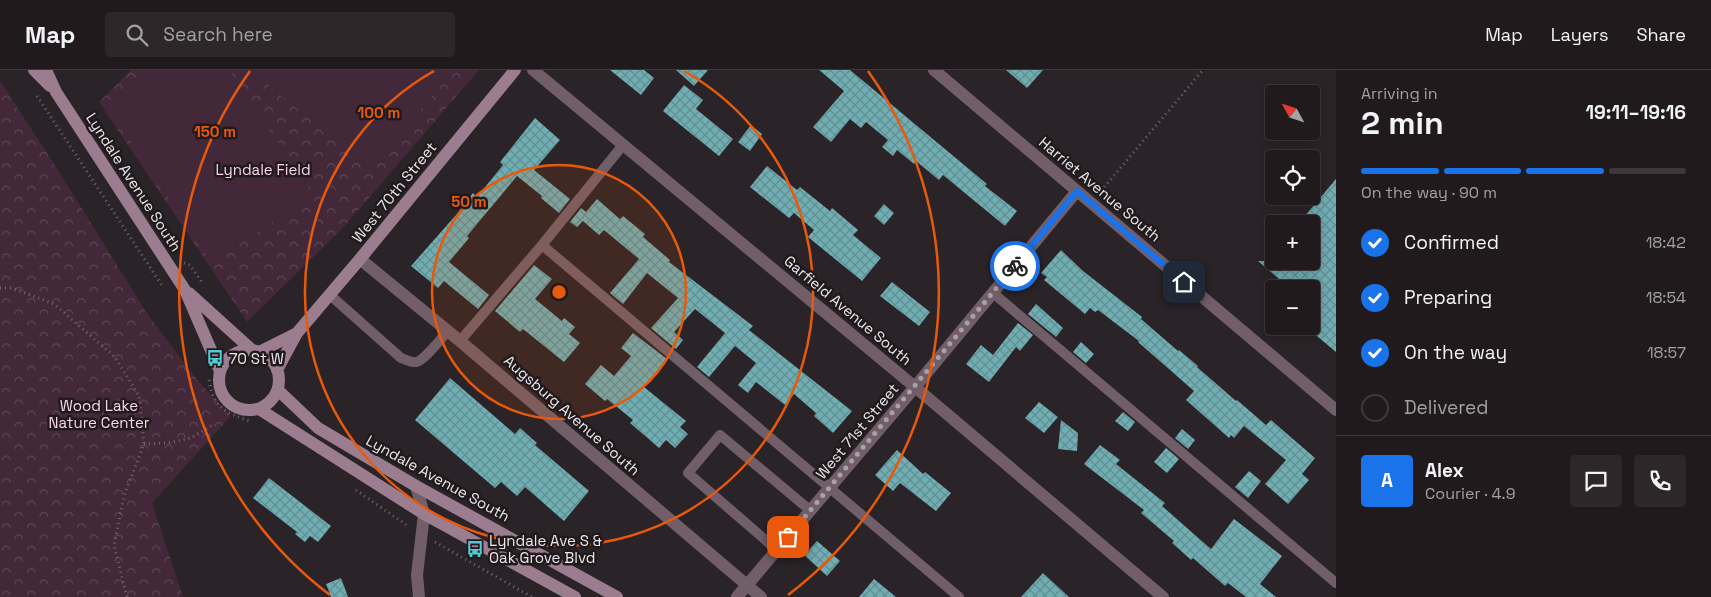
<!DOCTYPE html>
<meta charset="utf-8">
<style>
:root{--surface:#201a1d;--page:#2d272a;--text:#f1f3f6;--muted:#a2a1a4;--line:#3d383b;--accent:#1a73e8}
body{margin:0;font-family:"Space Grotesk",sans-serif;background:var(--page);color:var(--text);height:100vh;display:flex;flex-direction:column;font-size:19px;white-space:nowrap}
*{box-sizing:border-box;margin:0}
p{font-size:16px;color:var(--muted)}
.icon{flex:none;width:28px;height:28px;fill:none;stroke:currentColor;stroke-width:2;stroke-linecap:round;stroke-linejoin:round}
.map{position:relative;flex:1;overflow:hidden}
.details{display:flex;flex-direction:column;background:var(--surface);width:375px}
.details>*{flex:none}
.needle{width:32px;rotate:310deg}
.buttons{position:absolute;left:1265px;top:15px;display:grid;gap:10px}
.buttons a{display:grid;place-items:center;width:55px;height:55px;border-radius:5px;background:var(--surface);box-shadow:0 2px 12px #0003,0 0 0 1px var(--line);font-size:25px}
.pin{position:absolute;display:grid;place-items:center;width:42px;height:42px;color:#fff;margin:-21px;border-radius:10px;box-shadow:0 2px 8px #0006}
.courier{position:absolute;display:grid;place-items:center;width:50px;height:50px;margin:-25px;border:4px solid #1a73e8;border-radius:50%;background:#fff;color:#222;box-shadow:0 1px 6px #0007}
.summary em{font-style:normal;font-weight:800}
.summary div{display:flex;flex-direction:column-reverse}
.summary{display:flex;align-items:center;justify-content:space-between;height:85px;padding:0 25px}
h1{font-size:32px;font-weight:800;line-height:38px}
.bar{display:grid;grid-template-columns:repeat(4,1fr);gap:8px 5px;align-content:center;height:60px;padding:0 25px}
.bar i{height:6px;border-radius:4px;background:var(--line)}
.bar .active{background:var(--accent)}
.bar p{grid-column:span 4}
.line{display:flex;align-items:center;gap:12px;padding:0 25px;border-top:1px solid var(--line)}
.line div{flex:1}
.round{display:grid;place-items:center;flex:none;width:52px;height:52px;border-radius:5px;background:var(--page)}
ol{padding:0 25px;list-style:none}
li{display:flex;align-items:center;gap:15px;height:55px}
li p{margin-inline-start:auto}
li .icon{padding:5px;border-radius:50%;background:var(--accent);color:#fff;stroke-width:4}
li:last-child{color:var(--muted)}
li i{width:28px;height:28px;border:2px solid var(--line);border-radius:50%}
header{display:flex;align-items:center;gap:30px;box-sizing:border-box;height:70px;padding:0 25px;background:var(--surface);border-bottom:1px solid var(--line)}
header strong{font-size:24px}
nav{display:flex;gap:28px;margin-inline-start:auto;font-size:18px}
.search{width:350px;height:45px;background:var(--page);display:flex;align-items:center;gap:12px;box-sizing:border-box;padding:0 18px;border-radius:5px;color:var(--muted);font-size:19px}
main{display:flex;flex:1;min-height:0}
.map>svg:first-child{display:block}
.forest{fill:url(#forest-crowns)}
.pitch{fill:#432839}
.building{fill:url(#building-cross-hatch)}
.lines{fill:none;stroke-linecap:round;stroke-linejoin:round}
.path{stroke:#716b6e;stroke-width:3;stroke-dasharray:1 4;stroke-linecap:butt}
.lane{stroke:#715e69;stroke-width:10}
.street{stroke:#715e69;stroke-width:12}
.secondary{stroke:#9b7d8f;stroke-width:12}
.done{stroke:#a8a2a6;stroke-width:5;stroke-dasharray:0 9}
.route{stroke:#1a73e8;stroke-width:6}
.ring{fill:none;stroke:#e8590c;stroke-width:2.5}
.labels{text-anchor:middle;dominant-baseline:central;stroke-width:5;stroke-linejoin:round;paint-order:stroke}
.park-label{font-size:15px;fill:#fdd3ec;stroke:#201a1d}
.street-label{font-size:15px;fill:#ece7ea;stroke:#201a1d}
.poi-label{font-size:15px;fill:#ece7ea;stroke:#201a1d;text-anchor:start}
.centre{fill:#e8590c;stroke:#201a1d;stroke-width:2.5}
.ring-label{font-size:15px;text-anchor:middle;font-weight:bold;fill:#e8590c;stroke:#201a1d;stroke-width:5;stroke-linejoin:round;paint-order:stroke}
</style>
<header>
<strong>Map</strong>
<div class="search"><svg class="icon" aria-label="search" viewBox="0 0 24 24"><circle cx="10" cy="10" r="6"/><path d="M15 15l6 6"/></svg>Search here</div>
<nav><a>Map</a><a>Layers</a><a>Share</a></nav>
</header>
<main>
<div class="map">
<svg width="1336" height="527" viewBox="0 0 1336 527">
<defs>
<pattern id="forest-crowns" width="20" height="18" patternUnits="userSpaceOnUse" patternTransform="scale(1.25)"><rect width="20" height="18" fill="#432839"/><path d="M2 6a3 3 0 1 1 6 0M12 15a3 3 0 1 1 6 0" fill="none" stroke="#5e4756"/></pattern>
<pattern id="building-cross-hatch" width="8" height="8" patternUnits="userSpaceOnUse" patternTransform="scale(1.25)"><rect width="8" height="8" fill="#6faeb3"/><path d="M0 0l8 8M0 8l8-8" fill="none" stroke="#638e92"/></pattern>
</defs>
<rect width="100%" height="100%" fill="#2a2327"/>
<path class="forest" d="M131 0H479L342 159 247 252 99 32Z
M0 11 58 100 146 242 198 311 231 346 152 433 183 527H0Z"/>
<path class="pitch" d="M154 0H229L313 124 212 193 105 33Z
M231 0H454L370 100 266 13 252 19Z"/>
<path class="building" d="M610 0H644L654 8 641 25Z
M676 0H708L694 16Z
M819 0H850L987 114 985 116 1017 141 1005 156 943 105 939 110 916 91 914 94 897 80 893 86 882 77 888 70 866 52 861 58 850 49 831 72 813 57 844 21Z
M1006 0H1043L1027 18Z
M684 15 703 30 696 39 733 69 719 86 663 41Z
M535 48 560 70 534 100 570 129 559 143 541 128 542 126 517 106 467 166 469 168 449 192 489 225 478 239 444 211 438 218 411 196 456 145 473 123 477 127 503 95 500 92Z
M751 55 762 64 750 81 738 72Z
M767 96 797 120 800 117 830 141 832 138 858 160 853 165 881 188 862 211 808 167 814 160 794 143 789 148 750 117Z
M1336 109V282L1311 261V219H1273L1280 210 1258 191H1311V154H1298Z
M597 129 620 149 623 146 645 164 643 167 670 190 669 192 753 256 749 260 852 341 833 363 814 346 816 343 794 324 785 335 756 312 748 323 738 315 756 293 735 276 709 307 697 297 725 263 695 239 674 262 683 270 676 279 651 258 678 228 647 203 623 234 610 223 639 189 604 160 599 165 583 151 577 157 570 152 581 138 586 142Z
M884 134 894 143 884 155 874 146Z
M1061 180 1083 201 1142 247 1141 249 1178 281 1179 280 1198 296 1197 297 1236 331 1237 330 1266 355 1271 350 1315 388 1302 404 1309 410 1288 434 1265 414 1286 390 1244 356 1234 368 1231 365 1229 368 1186 330 1194 321 1138 272 1139 271 1098 240 1095 242 1090 238 1085 244 1044 210 1047 207 1041 203Z
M534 195 552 209 535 229 562 251 564 248 575 257 569 264 580 273 564 292 523 259 520 262 495 241Z
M892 212 930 242 919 256 880 226Z
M1036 234 1063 258 1056 267 1028 244Z
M1018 253 1033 265 1020 281 1016 277 989 312 966 294 981 275 993 285Z
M633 263 667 289 644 317 686 351 680 357 688 364 675 378 666 370 659 378 630 353 633 350 607 329 605 331 585 314 601 295 614 306 631 286 621 278Z
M1081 272 1094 284 1086 293 1073 282Z
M450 308 515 364 520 358 537 373 535 375 589 421 564 451 525 417 517 426 501 412 495 418 415 350Z
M1039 332 1058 347 1044 363 1025 348Z
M1123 342 1135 352 1128 361 1115 351Z
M1061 350 1078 363 1077 381 1058 379Z
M1182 359 1195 370 1188 379 1175 368Z
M1100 375 1120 390 1116 394 1165 433 1162 436 1211 479 1234 449 1282 486 1260 514 1276 527H1246L1228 513 1225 516 1193 488 1191 490 1172 473 1174 471 1141 443 1144 440 1084 394Z
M1166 378 1179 389 1167 403 1154 392Z
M897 380 923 404 925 402 951 423 936 441 900 413 893 421 875 405Z
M1249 401 1261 411 1248 428 1235 417Z
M269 408 331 456 318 472 310 466 305 472 295 464 297 462 253 428Z
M817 471 840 491 827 506 804 485Z
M1043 503 1069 527H1021Z
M341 508 348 527H331L326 514Z
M874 509 896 527H859Z"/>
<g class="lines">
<path class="path" d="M37 26 163 217
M1101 121 1203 0
M184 193 190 195 203 214
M0 218H12L54 234 115 287 139 326 144 374 124 426 114 475 127 527
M209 310C213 338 226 343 250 351
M144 374 168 373 191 368 214 354
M356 420 408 456
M435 472 532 527"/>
<path class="lane" d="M542 175 959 527
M993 223 1336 513
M330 225 401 288C405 289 411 293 416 292 425 290 441 268 448 261
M460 271 542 175 623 75
M777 480 688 403 720 365 811 441"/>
<path class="street" d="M533 0 915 317 1163 527
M934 0 1336 340
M360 189 460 271 761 527
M416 416 424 444 417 505 419 527
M737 527 915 317 1077 121"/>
<path class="secondary" d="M34 0 50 16
M46 0 56 22 185 220 220 301
M189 223 252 280
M219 310a30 30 0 1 1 60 0a30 30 0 1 1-60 0Z
M259 282 297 263
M277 300 297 263 360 189 515 0
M278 320 318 358 345 374 416 416 617 527
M259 339 424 444 575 527"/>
</g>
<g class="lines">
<path class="done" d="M788 467 1015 196"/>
<path class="route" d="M1015 196 1077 121 1184 212"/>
</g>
<circle cx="559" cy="222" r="127" fill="#e8590c" fill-opacity=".12"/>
<g class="ring">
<circle cx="559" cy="222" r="127"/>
<path d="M684 1A254 254 0 1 1 434 1"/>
<path d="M330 525A380 380 0 0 1 250 1M868 1A380 380 0 0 1 788 525"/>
</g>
<defs>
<g id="bus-bare" transform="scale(1.35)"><path d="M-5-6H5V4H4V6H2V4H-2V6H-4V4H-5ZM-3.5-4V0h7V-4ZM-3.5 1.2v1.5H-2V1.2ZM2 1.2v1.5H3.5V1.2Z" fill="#51ccd5" stroke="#201a1d" stroke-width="2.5" paint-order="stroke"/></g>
</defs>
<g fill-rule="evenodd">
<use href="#bus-bare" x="215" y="288"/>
<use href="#bus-bare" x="475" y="479"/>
</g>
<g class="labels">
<g class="park-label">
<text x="263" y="99">Lyndale Field</text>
<text x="99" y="335">Wood Lake<tspan x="99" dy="17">Nature Center</tspan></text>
</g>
<g class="street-label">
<text transform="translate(134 112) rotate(57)">Lyndale Avenue South</text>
<text transform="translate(1100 119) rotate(40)">Harriet Avenue South</text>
<text transform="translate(394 122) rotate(-51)">West 70th Street</text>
<text transform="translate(848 240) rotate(40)">Garfield Avenue South</text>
<text transform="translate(572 345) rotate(41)">Augsburg Avenue South</text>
<text transform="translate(857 361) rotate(-50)">West 71st Street</text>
<text transform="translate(438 408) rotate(29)">Lyndale Avenue South</text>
</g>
<g class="poi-label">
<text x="229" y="288">70 St W</text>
<text x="489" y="470">Lyndale Ave S &amp;<tspan x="489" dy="17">Oak Grove Blvd</tspan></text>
</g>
</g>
<circle cx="559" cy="222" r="8" class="centre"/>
<g class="ring-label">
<text x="379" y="48">100 m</text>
<text x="215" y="67">150 m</text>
<text x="469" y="137">50 m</text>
</g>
</svg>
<div class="buttons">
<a><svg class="needle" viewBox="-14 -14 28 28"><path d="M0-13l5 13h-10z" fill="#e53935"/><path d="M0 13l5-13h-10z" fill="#a2a1a4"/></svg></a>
<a><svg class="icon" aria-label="locate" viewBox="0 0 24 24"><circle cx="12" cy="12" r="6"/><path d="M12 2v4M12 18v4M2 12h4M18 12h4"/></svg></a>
<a>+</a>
<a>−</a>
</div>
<div class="pin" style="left:788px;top:467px;background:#ea580c"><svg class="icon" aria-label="bag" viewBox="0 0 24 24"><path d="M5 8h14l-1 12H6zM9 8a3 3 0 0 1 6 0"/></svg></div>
<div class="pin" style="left:1184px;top:212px;background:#1f2937"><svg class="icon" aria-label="home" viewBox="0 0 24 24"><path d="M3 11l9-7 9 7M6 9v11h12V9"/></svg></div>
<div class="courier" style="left:1015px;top:196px"><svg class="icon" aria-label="bike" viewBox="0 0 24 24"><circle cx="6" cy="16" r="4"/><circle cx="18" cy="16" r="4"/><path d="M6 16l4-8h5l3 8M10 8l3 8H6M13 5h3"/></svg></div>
</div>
<section class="details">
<div class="summary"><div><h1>2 min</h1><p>Arriving in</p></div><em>19:11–19:16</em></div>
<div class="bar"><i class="active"></i><i class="active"></i><i class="active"></i><i></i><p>On the way · 90 m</p></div>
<ol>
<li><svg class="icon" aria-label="check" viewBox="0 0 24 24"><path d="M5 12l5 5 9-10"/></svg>Confirmed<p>18:42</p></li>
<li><svg class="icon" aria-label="check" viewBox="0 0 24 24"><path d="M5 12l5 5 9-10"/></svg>Preparing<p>18:54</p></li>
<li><svg class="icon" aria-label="check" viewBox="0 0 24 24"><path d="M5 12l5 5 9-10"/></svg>On the way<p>18:57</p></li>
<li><i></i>Delivered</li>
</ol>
<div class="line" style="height:90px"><b class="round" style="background:var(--accent);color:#fff">A</b><div><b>Alex</b><p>Courier · 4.9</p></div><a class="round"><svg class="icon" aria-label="chat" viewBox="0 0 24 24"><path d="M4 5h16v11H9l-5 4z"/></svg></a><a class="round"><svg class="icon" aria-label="phone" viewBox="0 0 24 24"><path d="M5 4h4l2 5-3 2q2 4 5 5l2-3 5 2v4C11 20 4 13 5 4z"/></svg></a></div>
</section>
</main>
